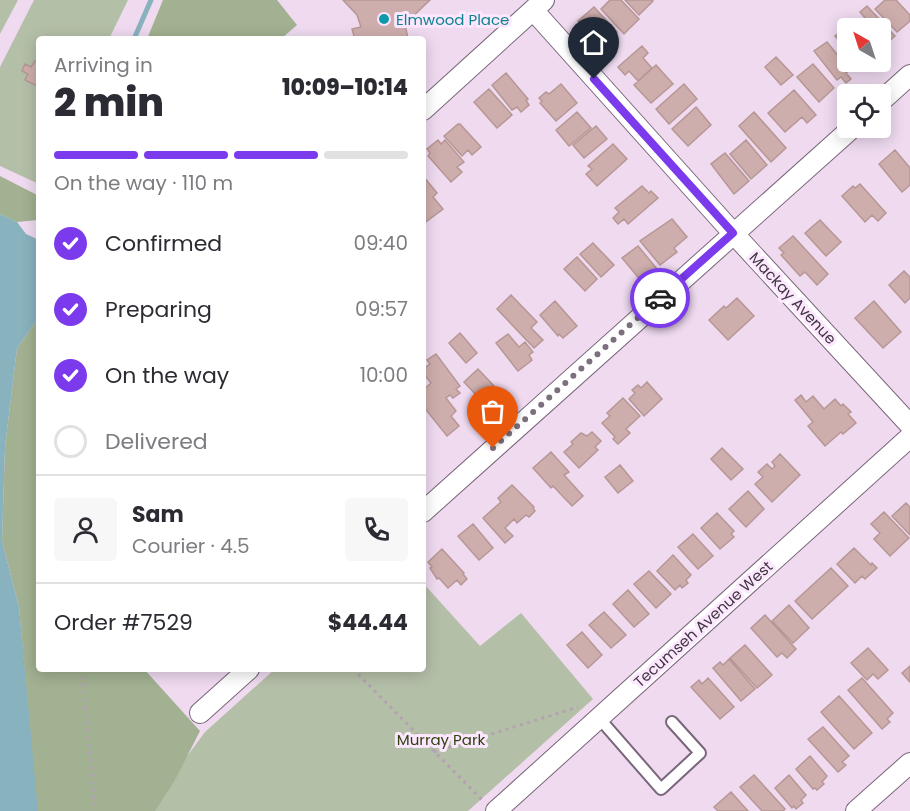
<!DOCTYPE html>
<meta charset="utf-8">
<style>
:root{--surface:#fff;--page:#f7f7f7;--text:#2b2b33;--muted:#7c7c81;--line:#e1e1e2;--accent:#7c3aed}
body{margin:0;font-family:Poppins,sans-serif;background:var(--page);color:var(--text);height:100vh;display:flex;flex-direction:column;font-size:22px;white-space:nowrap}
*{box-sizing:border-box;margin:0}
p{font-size:20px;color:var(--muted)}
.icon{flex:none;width:33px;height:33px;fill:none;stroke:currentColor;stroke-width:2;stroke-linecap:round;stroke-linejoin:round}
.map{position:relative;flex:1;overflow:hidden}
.panel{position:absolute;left:36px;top:36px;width:390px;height:636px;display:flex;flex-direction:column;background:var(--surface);border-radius:6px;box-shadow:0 3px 15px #0003}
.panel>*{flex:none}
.needle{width:39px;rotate:321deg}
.tools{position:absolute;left:837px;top:18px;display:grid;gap:12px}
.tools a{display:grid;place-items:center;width:54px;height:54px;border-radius:6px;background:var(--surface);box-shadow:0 3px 15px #0003;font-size:30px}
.pin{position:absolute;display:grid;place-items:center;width:51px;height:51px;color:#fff;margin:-62px -26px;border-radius:50% 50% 50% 0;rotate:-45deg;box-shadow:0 0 6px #0007}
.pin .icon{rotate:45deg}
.courier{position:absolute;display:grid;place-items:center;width:60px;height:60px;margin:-30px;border:4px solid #7c3aed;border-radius:50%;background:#fff;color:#222;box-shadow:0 2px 8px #0007}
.head em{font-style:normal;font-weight:800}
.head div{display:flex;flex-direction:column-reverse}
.head{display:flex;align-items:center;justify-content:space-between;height:102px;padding:0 18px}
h1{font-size:39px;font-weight:800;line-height:45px}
.bar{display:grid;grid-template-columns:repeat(4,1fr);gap:9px 6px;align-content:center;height:72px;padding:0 18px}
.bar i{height:8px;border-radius:4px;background:var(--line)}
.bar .on{background:var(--accent)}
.bar p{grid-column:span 4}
.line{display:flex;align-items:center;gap:15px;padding:0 18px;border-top:2px solid var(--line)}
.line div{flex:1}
.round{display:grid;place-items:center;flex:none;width:63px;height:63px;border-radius:6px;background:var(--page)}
ol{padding:0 18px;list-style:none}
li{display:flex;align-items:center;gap:18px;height:66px}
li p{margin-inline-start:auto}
li .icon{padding:6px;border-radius:50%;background:var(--accent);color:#fff;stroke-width:4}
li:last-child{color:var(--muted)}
li i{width:33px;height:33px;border:3px solid var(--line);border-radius:50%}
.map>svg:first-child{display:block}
.green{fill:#b4bfa8}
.forest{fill:#a2b191}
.water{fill:#88b2be}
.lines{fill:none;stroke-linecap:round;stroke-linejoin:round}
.stream{stroke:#88b2be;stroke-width:5}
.building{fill:#ceaeac;stroke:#b69795;stroke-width:1.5}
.service-casing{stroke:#79667a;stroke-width:14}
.minor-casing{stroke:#79667a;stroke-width:22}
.path{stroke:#b2a2b3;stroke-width:3;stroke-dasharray:3 4.5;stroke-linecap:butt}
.service{stroke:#fff;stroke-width:10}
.minor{stroke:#fff;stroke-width:20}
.done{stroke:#7d707e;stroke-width:6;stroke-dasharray:0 10.8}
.route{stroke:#7c3aed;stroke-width:8}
.culture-dot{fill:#0f9aa8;stroke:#fce7fe;stroke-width:2}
.labels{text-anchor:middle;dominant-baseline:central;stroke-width:6;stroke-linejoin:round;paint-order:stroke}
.culture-label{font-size:15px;fill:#0d838f;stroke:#fce7fe;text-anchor:start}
.street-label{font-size:15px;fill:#3f3740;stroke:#fce7fe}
.park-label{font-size:15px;fill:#2f420f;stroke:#fce7fe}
</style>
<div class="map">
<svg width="910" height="811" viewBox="0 0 910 811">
<rect width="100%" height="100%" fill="#efdaf0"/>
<path class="green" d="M0 0H18L0 34Z
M34 0H128L109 39H39V184L0 166V67Z
M423 583 480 646 521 613 593 699 468 811H149L159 794 205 732 275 669H423Z"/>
<path class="forest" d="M163 0H277L297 25 281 39H147Z
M0 176 39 196 38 220 17 222 0 214Z
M39 317V669H144L200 731 175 780 155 811H37L19 607 2 541 5 447 17 348Z"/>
<path class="water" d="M0 214 17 222 26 234 39 240V317L17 348 5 447 2 541 19 607 38 811H0Z"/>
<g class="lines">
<path class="stream" d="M134 39 151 0"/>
</g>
<path class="building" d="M343 0H430L405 24 408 39H355L352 29 361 27 357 15Z
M610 0H621L639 19 624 34 601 9Z
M625 0H652L653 1 639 15Z
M885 0H896L910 15V21L897 32 875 9Z
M867 6 895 36 880 49V28L857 27 866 19 860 12Z
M594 7 617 32 601 46 578 21Z
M843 29 848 34V55L841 47 843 45 835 36Z
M827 42 850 70 846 73 851 79 846 83 841 77 837 80 814 51Z
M642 46 648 53 643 58 652 68 638 81 629 71 625 75 618 67Z
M776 57 793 75 781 85 765 67Z
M35 61 39 63V87L25 80 28 74 22 71 25 64 31 67Z
M813 64 834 88 819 102 797 77Z
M656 65 673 84 651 103 634 85Z
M506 73 528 99 526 100 529 105 521 112 517 107 512 110 492 85Z
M561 84 577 103 556 121 540 103 542 101 539 98 546 92 549 94Z
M684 84 697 99 669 124 656 109Z
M489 89 512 115 497 128 474 102Z
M794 90 816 115 807 123 802 117 785 132 768 113Z
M696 107 711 125 688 146 672 129Z
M577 112 591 128 569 146 556 130Z
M754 112 786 148 771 162 739 126Z
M458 124H460L481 147 472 155 468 150 462 156 444 136Z
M596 126 607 139 584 158 573 145Z
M438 140 441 144 445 140 464 162 457 167 462 172 451 182 428 156 430 153 427 149Z
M746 140 767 165 751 179 730 154Z
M613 144 627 159 597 186 586 174 592 169 588 166Z
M895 150 910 168V185L902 192 879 164Z
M725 153 749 181 734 194 711 164Z
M423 176 437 193 433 197 443 209 423 224Z
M860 184 886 213 878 221 872 215 865 222 842 196 853 186 855 188Z
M642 186 649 193 651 191 658 198 628 224 624 219 618 224 613 218 619 212 615 208Z
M672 219 687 237 674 248 677 252 660 265 640 241Z
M820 220 841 242 826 256 805 233Z
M793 236 828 274 817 285 805 272 800 276 781 255 784 253 779 248Z
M593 243 614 265 601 277 580 254Z
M638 246 657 269 642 282 622 258Z
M577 257 597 279 585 291 564 269Z
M904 271 910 277V298L905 303 889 285Z
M511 295 537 322 531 328 543 340 534 348 497 309Z
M737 298 754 316 728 340 709 320 724 306 726 308Z
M555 301 577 326 563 338 559 334 558 336 540 315Z
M874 301 901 332 883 348 855 318Z
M460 333 477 353 466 363 449 343Z
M508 334 519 347 525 342 533 352 529 355 532 360 518 371 496 343Z
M436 354 460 386 456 389 460 393 453 398 450 395 446 398 456 411 451 416 459 426 447 436 423 406V390L431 383 423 373V369L430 364 427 360Z
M478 369 494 386 480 399 464 382Z
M647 382 662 399 644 416 629 399 635 393 632 390 638 385 641 388Z
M801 395 806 402 813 396 824 409 835 399 841 406 843 404 851 412 848 414 856 423 843 434 841 432 825 446 808 426 813 422 795 400Z
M623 398 640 416 626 429 630 433 618 444 613 439 615 437 602 423 610 416 607 413Z
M592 432 601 441 595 447 598 450 579 468 564 452 573 444 571 442 581 433 587 436Z
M722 448 743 469 731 480 711 459Z
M551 452 569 472 564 475 583 496 572 506 553 486 551 488 533 468Z
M780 454 800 475 772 502 755 484 763 477 758 472 767 464 772 469 775 466 772 462Z
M620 465 633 481 618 493 605 477Z
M512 485 534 507 533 508 535 511 529 517 526 515 517 523 514 519 505 528 513 536 505 543 483 518 501 502 498 498Z
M748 491 764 509 746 527 729 509Z
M906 503 910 507V535L892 516Z
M884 512 909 538 890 556 874 539 880 533 871 524Z
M717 513 734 531 731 534 734 537 720 549 701 528Z
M473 524 493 548 479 560 458 536Z
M693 534 713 556 698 569 678 547Z
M854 548 871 565 872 563 877 568 865 579 862 576 855 583 837 564Z
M442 549 464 573 463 574 467 579 461 585 457 580 448 588 439 578 437 579 430 568 432 567 428 562Z
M673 555 691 575 686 580 688 583 682 588 680 585 675 590 657 571Z
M831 568 848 586 812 619 795 601Z
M649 571 671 594 656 608 634 584Z
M628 590 649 614 634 627 613 604Z
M789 605 809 628 793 643 772 621Z
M604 612 626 635 611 648 589 625Z
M765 615 796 649 787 658 782 653 777 657 751 628Z
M582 632 602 655 588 668 567 645Z
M745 645 772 675 757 688 730 658Z
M868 648 888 670 878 679 873 674 867 680 851 663Z
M729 659 755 689 741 701 713 668 720 662 723 665Z
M910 666V682L902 673Z
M708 678 734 707 720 719 691 687 699 680 702 684Z
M862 678 893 713 887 719 890 722 882 729 848 690Z
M839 696 872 733 854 749 821 712Z
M823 727 849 756 842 762 846 765 838 772 808 739Z
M810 756 827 776 822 782 824 784 817 790 815 788 813 789 796 769Z
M754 775 785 809 783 811H762L740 787Z
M789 775 806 795 801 800 803 803 796 809 794 806 792 808 775 788Z
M731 792 748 811H718L714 807Z"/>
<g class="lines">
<g class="service-casing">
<path id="service" d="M599 718 661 789 700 753 672 722"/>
</g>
<g class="minor-casing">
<path id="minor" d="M533 10 733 233 910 425
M880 102 910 75
M423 110 544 0
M423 512 852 128
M200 713 249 669
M496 811 910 437
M856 811 910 763"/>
</g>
<path class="path" d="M82 669 95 811
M353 669 482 800
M434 752 578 707"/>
<use href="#service" class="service"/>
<use href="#minor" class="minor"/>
</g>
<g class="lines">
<path class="done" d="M493 448 660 298"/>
<path class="route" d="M594 79 733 233 660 298"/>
</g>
<circle class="culture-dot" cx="384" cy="19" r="6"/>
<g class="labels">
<g class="culture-label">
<text x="396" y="19">Elmwood Place</text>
</g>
<g class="street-label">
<text transform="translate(793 298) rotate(47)">Mackay Avenue</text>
<text transform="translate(703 624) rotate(-42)">Tecumseh Avenue West</text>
</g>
<g class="park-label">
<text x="441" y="739">Murray Park</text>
</g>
</g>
</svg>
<div class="tools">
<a><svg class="needle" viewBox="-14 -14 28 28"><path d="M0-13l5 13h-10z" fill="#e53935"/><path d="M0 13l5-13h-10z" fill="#7c7c81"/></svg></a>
<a><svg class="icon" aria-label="locate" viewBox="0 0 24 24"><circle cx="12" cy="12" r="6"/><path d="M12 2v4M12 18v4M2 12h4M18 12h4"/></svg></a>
</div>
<div class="pin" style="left:493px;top:448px;background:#ea580c"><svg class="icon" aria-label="bag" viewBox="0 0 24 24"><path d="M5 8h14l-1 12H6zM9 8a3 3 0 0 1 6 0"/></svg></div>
<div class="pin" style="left:594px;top:79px;background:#1f2937"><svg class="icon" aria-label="home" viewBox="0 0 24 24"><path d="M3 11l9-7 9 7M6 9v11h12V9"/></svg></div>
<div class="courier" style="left:660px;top:298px"><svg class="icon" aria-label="car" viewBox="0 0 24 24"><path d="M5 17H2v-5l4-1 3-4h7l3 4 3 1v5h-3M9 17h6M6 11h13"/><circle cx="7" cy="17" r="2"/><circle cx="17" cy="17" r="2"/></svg></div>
<section class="panel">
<div class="head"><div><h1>2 min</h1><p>Arriving in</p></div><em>10:09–10:14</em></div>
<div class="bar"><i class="on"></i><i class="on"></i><i class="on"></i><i></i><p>On the way · 110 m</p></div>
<ol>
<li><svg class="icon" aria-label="check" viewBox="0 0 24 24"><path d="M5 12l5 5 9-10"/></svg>Confirmed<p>09:40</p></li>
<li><svg class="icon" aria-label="check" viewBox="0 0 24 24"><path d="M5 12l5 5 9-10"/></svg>Preparing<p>09:57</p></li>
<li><svg class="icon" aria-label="check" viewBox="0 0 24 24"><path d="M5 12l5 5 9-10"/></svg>On the way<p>10:00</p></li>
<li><i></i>Delivered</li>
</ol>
<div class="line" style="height:108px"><a class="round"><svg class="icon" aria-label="person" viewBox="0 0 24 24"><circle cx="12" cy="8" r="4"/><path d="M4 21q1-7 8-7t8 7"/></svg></a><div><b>Sam</b><p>Courier · 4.5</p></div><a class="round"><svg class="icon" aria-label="phone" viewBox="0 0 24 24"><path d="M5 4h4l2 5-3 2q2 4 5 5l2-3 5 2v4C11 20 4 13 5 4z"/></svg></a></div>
<div class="line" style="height:78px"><div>Order #7529</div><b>$44.44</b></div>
</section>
</div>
